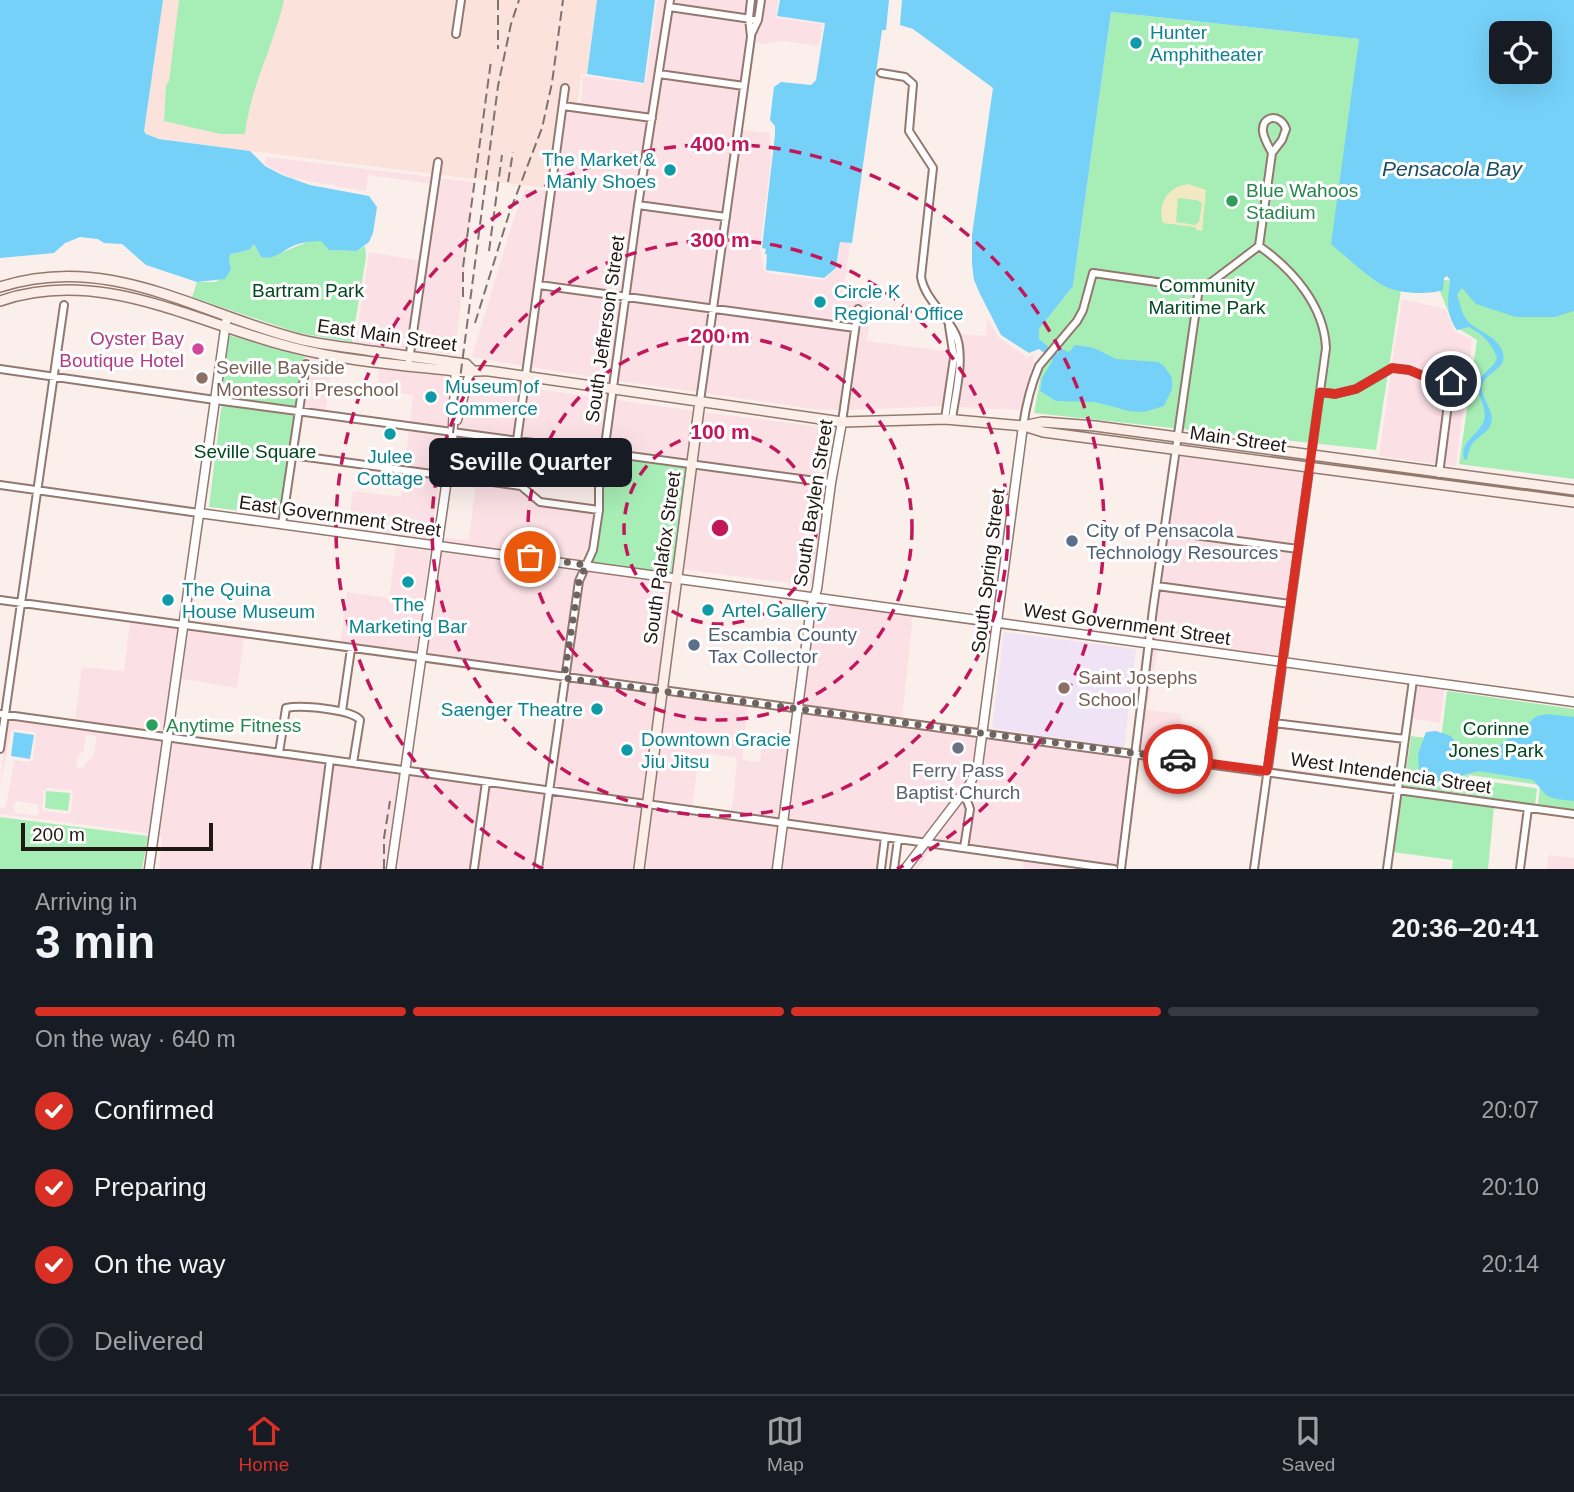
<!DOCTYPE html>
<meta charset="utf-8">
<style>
:root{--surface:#171b24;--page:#242831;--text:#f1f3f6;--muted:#9ea1a6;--line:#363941;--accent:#d93025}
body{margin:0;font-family:Helvetica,sans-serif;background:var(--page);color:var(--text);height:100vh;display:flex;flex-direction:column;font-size:26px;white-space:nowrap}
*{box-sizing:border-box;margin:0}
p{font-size:23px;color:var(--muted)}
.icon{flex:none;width:38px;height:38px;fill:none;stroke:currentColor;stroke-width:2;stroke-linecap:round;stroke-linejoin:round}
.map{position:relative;height:869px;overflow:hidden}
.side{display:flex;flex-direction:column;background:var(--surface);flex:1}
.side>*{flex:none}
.fabs{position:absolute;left:1489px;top:21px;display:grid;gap:14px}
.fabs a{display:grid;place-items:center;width:63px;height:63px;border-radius:10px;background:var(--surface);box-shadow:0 7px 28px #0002;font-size:35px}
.scale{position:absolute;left:21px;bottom:18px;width:192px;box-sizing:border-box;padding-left:7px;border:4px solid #211713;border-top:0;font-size:19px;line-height:24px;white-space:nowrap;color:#211713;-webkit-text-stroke:5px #fff;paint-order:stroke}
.pin{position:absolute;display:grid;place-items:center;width:60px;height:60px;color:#fff;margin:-30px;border:4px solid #fff;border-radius:50%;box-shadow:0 2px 7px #0007}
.courier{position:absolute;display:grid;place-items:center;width:70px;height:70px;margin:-35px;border:5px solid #d93025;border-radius:50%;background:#fff;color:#222;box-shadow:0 2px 9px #0007}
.bubble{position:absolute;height:49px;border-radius:10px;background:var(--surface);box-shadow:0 7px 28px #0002;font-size:23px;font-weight:700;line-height:49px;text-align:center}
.headline em{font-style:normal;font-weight:700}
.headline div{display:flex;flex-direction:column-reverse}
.headline{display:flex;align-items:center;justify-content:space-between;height:119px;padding:0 35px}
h1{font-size:46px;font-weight:700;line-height:52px}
.bar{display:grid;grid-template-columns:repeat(4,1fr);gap:10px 7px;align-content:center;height:84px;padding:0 35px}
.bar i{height:9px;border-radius:5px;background:var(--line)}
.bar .on{background:var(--accent)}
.bar p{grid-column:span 4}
ol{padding:0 35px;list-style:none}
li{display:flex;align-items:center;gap:21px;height:77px}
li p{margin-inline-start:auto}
li .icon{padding:7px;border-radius:50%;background:var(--accent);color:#fff;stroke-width:4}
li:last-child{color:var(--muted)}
li i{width:38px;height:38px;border:4px solid var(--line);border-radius:50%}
.tabs{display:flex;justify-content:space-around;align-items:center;height:98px;border-top:2px solid var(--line);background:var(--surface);font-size:19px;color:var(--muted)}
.tabs a{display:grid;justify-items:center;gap:4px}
.tabs .on{color:var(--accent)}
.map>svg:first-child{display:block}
.commercial{fill:#fbe0e6;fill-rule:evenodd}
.built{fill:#fbe3db}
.education{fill:#f0e3f6}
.green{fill:#a7eeb6}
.sand{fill:#f2e9c3;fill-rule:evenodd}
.water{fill:#76d1f9;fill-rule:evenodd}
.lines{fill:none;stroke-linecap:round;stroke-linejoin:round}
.minor-casing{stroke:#93786e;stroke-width:10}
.tertiary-casing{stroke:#93786e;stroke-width:11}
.secondary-casing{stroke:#93786e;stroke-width:12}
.minor{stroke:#fff;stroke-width:6}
.tertiary{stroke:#fff;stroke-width:8}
.secondary{stroke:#fbede7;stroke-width:9}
.rail{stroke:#7d726e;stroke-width:2;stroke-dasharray:10 5;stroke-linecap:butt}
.done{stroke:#6d635f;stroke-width:7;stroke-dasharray:0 12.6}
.route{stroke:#d93025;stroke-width:9}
.ring{fill:none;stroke:#c2185b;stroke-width:3.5;stroke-dasharray:12 9}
.culture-dot{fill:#0f9aa8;stroke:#fff;stroke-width:2.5}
.leisure-dot{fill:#2e9e5b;stroke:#fff;stroke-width:2.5}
.hotel-dot{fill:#d1479c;stroke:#fff;stroke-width:2.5}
.education-dot{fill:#8d6e63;stroke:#fff;stroke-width:2.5}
.service-dot{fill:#5c6f8a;stroke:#fff;stroke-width:2.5}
.worship-dot{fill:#6b7280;stroke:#fff;stroke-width:2.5}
.labels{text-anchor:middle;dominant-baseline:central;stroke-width:6;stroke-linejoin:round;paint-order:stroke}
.culture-label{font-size:19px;fill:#0d838f;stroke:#fff;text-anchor:start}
.leisure-label{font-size:19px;fill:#27864d;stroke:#fff;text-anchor:start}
.park-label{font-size:19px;fill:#00481e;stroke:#fff}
.street-label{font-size:19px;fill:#211713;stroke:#fff}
.hotel-label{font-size:19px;fill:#b23c85;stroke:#fff;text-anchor:end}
.education-label{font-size:19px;fill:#785e54;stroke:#fff;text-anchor:start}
.service-label{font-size:19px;fill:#4e5e75;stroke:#fff;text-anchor:start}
.worship-label{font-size:19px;fill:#5b616d;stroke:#fff}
.water-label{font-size:21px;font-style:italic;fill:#1b4e63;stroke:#fff}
.centre{fill:#c2185b;stroke:#fff;stroke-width:3.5}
.ring-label{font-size:21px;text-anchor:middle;font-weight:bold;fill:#c2185b;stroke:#fff;stroke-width:6;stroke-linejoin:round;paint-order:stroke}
</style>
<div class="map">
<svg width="1574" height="869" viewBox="0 0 1574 869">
<rect width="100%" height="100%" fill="#fbefeb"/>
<path class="commercial" d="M657 0H667L649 114 578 104 581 102 583 76 643 84 646 81Z
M673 0H748L746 14 673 3Z
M765 0H778L776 18 823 24 819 46 782 41 765 44 753 42 761 23Z
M672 11 746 21 747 36 741 82 663 71Z
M662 78 740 89 723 213 642 201Z
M566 110 648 121 623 293 543 281Z
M741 130 770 133 771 159 760 249 764 271 767 273 824 280 837 268 841 242 850 243 844 290 873 293 867 341 951 352 944 406 847 410 861 305H855L852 324 717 305Z
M267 157 433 177 432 184 368 175 366 191 292 178 270 167 265 162Z
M439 178 474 182 455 355 414 350Z
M548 188 524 366 472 357 512 224 525 189 545 191Z
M641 209 722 220 710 305 630 293Z
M369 252 421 261 407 349 355 344Z
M542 289 622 300 612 380 530 367 536 319Z
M1402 299 1445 309 1455 332 1472 339 1456 466 1443 465 1454 377 1427 374 1410 366 1392 365Z
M629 301 709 312 698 392 618 381Z
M716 313 851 332 841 410 813 409 704 393Z
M987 318 999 338 1027 357 1035 354 1022 410 957 407 964 349 960 334 986 336Z
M305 357 331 362 326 412 302 408 310 362 305 360Z
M379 369 452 377 446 428 410 423 413 395 377 389Z
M1391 372H1399L1425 381 1447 384 1437 464 1379 456Z
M472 380 609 399 602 448 458 429Z
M615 400 695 411 689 460 608 449Z
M702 412 838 429 828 479 695 461Z
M409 431 445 436 440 470 405 466Z
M1178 456 1305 471 1295 544 1168 527Z
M694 468 827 486 814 586 680 569Z
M404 473 439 478 431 541 348 529 353 491 401 497Z
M476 483 520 490 540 506 595 513 589 549 584 561 442 542V537L469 540Z
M1167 535 1294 552 1280 658 1153 640Z
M396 546 430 551 416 654 340 644 347 592 389 598Z
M441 550 581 568 575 581 562 674 425 655Z
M587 569 672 581 659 687 568 675 582 582Z
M816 601 913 614 902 719 800 706Z
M130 622 179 629 164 733 75 720 82 667 124 671Z
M186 630 244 638 237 688 179 678Z
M1152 648 1158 649 1147 710 1181 714 1178 755 1140 750Z
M567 682 658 695 645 800 553 787Z
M1415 684 1447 689 1444 691 1440 723 1411 718Z
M665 696 748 707 742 760 760 762 762 747 788 749 780 819 725 812 732 809 737 760 735 757 702 753 698 756 693 805 694 807 651 801Z
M799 714 979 736 975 764 967 782 923 839 786 820Z
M7 718 163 740 150 835 148 833 0 814V809L6 806 14 760 29 762 33 759 36 735 34 732 15 729 11 732 0 787ZM89 735 95 736 97 739 93 757 85 764 84 767 78 769 76 765 78 755 83 752 86 737ZM47 788 71 790 73 794 71 811 68 814 44 811 42 808 44 791ZM17 801 38 804 39 813 36 816 15 813 13 804Z
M986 736 1133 757 1118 866 968 845 973 809 968 792Z
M170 741 327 763 312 869H159L162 837 157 836Z
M333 764 400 775 385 869H319Z
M408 776 483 785 471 869H394Z
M489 786 545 794 535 869H478Z
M552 795 644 808 636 869H542Z
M963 798 966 810 961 844 930 840Z
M650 809 779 826 773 869H642Z
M785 827 881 841 878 869H780Z
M925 847 1087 869H1022L1023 862 932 848 918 869H909Z
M1548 855 1574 858V869H1547Z"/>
<path class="built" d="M163 0H597L587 74H581L578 102H558L546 188 250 151 151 137 144 131Z"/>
<path class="education" d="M1004 632 1136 649 1124 748 992 728Z"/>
<path class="green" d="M179 0H284C274 45 250 88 245 134H220L164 121 166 85 169 81Z
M1111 12 1359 39 1352 100 1386 287 1401 290 1376 450 1034 413 1046 346 1039 339V329L1073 286Z
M321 240 330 250 357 251 365 246 366 257 352 342 298 333 192 297 197 282H216L231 269 229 258 231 254 249 250 254 244 261 257C282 258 297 241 321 240Z
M1574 278V479L1459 464 1477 340 1454 326 1435 279 1474 283Z
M228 335 305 357 296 407 219 397Z
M224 404 294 414 299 420 285 516 209 507 221 409Z
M605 452 692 464 676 578 586 565 593 550Z
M1447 691 1574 709V810L1538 805 1540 785 1469 775 1466 794 1404 786 1411 736 1441 740Z
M1471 779 1535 788 1537 789 1535 805 1467 796Z
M46 791 70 793 68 811 45 808Z
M1400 794 1494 807 1488 869H1452L1453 860 1392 852Z
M0 817 148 836 142 869H0Z"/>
<path class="sand" d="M1188 184 1206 190 1202 231 1197 230 1195 227 1163 223C1157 203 1168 187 1188 184ZM1178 198 1197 200 1202 203 1199 222 1195 225 1176 222Z"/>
<path class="water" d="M0 0H163L144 131 146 134 159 139 250 151 265 166 282 175 310 185 369 196 377 207 373 233 369 242 357 251 329 250 321 241C314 241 305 242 298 244 285 248 275 261 261 257L254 244 249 250 231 254 229 258 231 269 225 279 197 282 146 265 122 244 104 243 98 239 80 237 65 243 54 253 0 258Z
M597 0H655L644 83 587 74Z
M780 0H889L886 30H882L852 243 840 242 836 268 824 278 766 270 767 254H765L766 249 762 248 775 135V126L770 120 774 87 781 82 811 85 816 80 825 23 777 16Z
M902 0H1574V311L1555 317H1516L1476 304 1462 288 1457 295C1460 302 1461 310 1464 316 1473 332 1497 333 1503 353 1507 369 1487 372 1483 383 1478 394 1492 407 1492 419 1491 432 1479 435 1472 444 1469 449 1468 455 1467 460L1464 459C1459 441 1479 436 1484 420 1488 409 1476 394 1477 381L1494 364 1497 358C1492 343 1483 335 1469 327L1457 330C1445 313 1448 299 1450 280L1447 276 1444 278 1443 290C1429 295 1398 294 1384 286 1365 275 1348 258 1331 244L1359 39 1111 12 1073 286 1039 329V339L1057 354 1061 349 1069 352 1075 345 1094 348 1116 359 1158 362 1164 366 1172 378V389L1164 406 1144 412 1129 411 1095 402 1056 401 1040 391 1042 378 1053 360 1039 349 1029 353 1001 335 980 294 974 280 972 264V235L993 88 913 29 900 25ZM1502 33H1540V72H1502Z
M1548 714 1574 717V801L1556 799 1547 796 1533 780 1479 771 1439 781 1431 780 1419 770 1418 754 1426 732 1436 731 1451 736C1460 750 1469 754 1486 756L1537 716Z
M14 732 34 735 30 759 11 756Z"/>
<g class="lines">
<g class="minor-casing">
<path id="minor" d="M669 7 758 20
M456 34 461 0
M751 35 758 20 761 0
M881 73 905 77 913 84 909 131 933 168 921 277C925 299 945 313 955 333 966 354 955 396 952 419
M659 74 744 86
M563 106 652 118
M638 205 726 217
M1259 246 1272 153 1282 140 1286 129C1281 113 1261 115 1263 132 1264 139 1269 147 1272 153
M539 285 855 328
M409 360 438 162
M0 369 215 400 831 483
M1320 392 1335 394 1356 389 1392 368 1409 370 1426 377 1451 381 1439 474
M700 401 751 37 749 18 751 0
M945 419 954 358 949 326
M842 422 858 309
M1023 426C1026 405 1031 385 1039 366L1077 321 1083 310 1093 273 1199 288 1205 287 1259 246
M517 440 565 88
M292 455 521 486 540 502 599 510
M0 485 199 513
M282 524 306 364
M1165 531 1298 549
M1157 586 1290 604
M0 600 1574 814
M342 711 351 649
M0 714 1114 869
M1274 723 1405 739
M0 749 64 305
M279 753 286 708C301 705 351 709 360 720L353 763
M964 792 970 809 964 848
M316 869 330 760
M474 869 486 782
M538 869 579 581 593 550 599 510V489L638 205 670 0
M881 869 885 837
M894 869 898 839
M1121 869 1153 609 1199 288
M1254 869 1326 348C1324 305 1292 269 1259 246
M1387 869 1413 680
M1520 869 1528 808"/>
</g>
<g class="tertiary-casing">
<path id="tertiary" d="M457 420 471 369
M199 513 1574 702
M149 869 226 322
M391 869 452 444 456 366
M777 869 811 607 817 589 831 483 842 422
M905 869 970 784 978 765 1023 426"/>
</g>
<g class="secondary-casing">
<path id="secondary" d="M0 287C110 252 196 313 298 339 321 345 347 347 371 351 403 355 434 360 466 364L471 369
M0 301C101 266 195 323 291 347 344 361 401 365 455 371 467 373 476 370 489 371L842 422 945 419 1023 426 1042 422 1095 426 1574 490
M1024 426 1043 432 1574 502
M639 869 700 401"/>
</g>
<use href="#minor" class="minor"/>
<use href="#tertiary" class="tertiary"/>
<use href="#secondary" class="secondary"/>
<path class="rail" d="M498 0V49
M508 182 513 152
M489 251 502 155
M463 297V267L491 61
M475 323 509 214 542 128 552 83 563 0
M453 433 498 86 511 24 519 0
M384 869V838L390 801"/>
</g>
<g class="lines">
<path class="done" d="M530 557 586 565 579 581 564 678 1178 759"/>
<path class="route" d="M1178 759 1267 771 1320 392 1335 394 1356 389 1392 368 1409 370 1426 377 1451 381"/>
</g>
<g class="ring">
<circle cx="720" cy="528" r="96"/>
<circle cx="720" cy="528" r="192"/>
<circle cx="720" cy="528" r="288"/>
<path d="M543 869A384 384 0 1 1 897 869"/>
</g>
<g class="culture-dot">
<circle cx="1136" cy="43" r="7"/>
<circle cx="670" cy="170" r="7"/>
<circle cx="820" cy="302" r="7"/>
<circle cx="431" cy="397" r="7"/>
<circle cx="390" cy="434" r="7"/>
<circle cx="408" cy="582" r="7"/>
<circle cx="168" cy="600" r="7"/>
<circle cx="708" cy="610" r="7"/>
<circle cx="597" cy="709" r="7"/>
<circle cx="627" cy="750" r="7"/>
</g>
<g class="leisure-dot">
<circle cx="1232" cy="201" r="7"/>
<circle cx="152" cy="725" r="7"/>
</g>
<circle class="hotel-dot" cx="198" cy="349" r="7"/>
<g class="education-dot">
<circle cx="202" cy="378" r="7"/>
<circle cx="1064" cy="688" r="7"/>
</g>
<g class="service-dot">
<circle cx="1072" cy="541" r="7"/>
<circle cx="694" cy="645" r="7"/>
</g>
<circle class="worship-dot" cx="958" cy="748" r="7"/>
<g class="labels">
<g class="culture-label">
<text x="1150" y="32">Hunter<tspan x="1150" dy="22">Amphitheater</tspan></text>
<text x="656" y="159" text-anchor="end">The Market &amp;<tspan x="656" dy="22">Manly Shoes</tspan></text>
<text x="834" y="291">Circle K<tspan x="834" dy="22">Regional Office</tspan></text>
<text x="445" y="386">Museum of<tspan x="445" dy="22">Commerce</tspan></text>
<text x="390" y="456" text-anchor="middle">Julee<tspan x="390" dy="22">Cottage</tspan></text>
<text x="182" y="589">The Quina<tspan x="182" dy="22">House Museum</tspan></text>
<text x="408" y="604" text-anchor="middle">The<tspan x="408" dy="22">Marketing Bar</tspan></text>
<text x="722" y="610">Artel Gallery</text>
<text x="583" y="709" text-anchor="end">Saenger Theatre</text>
<text x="641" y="739">Downtown Gracie<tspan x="641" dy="22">Jiu Jitsu</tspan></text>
</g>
<g class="leisure-label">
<text x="1246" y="190">Blue Wahoos<tspan x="1246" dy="22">Stadium</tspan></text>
<text x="166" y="725">Anytime Fitness</text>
</g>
<g class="park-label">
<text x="1207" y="285">Community<tspan x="1207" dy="22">Maritime Park</tspan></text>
<text x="308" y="290">Bartram Park</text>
<text x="255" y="451">Seville Square</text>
<text x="1496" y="728">Corinne<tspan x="1496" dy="22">Jones Park</tspan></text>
</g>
<g class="street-label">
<text transform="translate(605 329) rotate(-82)">South Jefferson Street</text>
<text transform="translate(387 335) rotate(8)">East Main Street</text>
<text transform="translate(1238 439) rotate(8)">Main Street</text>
<text transform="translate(813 503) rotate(-81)">South Baylen Street</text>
<text transform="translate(340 516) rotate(8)">East Government Street</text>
<text transform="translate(662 558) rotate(-82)">South Palafox Street</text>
<text transform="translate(988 571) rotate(-83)">South Spring Street</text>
<text transform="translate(1127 624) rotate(8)">West Government Street</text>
<text transform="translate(1391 773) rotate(8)">West Intendencia Street</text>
</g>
<g class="hotel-label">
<text x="184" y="338">Oyster Bay<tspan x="184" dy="22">Boutique Hotel</tspan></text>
</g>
<g class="education-label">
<text x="216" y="367">Seville Bayside<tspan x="216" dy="22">Montessori Preschool</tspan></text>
<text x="1078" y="677">Saint Josephs<tspan x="1078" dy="22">School</tspan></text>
</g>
<g class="service-label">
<text x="1086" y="530">City of Pensacola<tspan x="1086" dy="22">Technology Resources</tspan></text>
<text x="708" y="634">Escambia County<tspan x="708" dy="22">Tax Collector</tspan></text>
</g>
<g class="worship-label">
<text x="958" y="770">Ferry Pass<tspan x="958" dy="22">Baptist Church</tspan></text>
</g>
<g class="water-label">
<text x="1452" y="168">Pensacola Bay</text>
</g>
</g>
<circle cx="720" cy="528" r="10" class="centre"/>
<g class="ring-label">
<text x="720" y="151">400 m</text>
<text x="720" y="247">300 m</text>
<text x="720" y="343">200 m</text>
<text x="720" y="439">100 m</text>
</g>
</svg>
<div class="fabs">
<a><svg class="icon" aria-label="locate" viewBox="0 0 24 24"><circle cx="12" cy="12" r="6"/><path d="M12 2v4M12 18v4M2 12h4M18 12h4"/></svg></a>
</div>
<div class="scale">200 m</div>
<div class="pin" style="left:530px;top:557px;background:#ea580c"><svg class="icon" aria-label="bag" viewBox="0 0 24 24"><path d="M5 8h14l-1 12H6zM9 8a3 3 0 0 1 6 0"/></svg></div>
<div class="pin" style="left:1451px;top:381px;background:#1f2937"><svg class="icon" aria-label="home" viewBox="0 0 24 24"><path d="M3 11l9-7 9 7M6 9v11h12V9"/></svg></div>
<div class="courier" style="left:1178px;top:759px"><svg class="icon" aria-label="car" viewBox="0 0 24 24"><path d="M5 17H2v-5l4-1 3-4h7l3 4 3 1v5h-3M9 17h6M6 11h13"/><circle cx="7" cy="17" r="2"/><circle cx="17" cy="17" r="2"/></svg></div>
<div class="bubble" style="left:429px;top:438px;width:203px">Seville Quarter</div>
</div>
<section class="side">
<div class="headline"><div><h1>3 min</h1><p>Arriving in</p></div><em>20:36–20:41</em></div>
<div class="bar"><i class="on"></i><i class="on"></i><i class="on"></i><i></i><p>On the way · 640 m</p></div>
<ol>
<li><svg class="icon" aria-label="check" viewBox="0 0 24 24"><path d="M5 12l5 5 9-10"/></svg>Confirmed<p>20:07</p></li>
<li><svg class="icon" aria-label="check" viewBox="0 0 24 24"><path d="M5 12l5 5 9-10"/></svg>Preparing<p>20:10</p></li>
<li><svg class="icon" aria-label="check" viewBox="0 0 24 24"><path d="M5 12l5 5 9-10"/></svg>On the way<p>20:14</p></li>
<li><i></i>Delivered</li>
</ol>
</section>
<nav class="tabs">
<a class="on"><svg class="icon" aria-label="home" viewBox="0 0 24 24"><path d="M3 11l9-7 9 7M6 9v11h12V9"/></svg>Home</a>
<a><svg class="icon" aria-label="map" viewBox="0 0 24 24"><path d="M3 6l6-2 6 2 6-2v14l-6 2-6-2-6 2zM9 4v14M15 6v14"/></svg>Map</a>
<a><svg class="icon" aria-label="saved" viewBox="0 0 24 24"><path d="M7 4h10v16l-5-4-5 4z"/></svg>Saved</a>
</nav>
